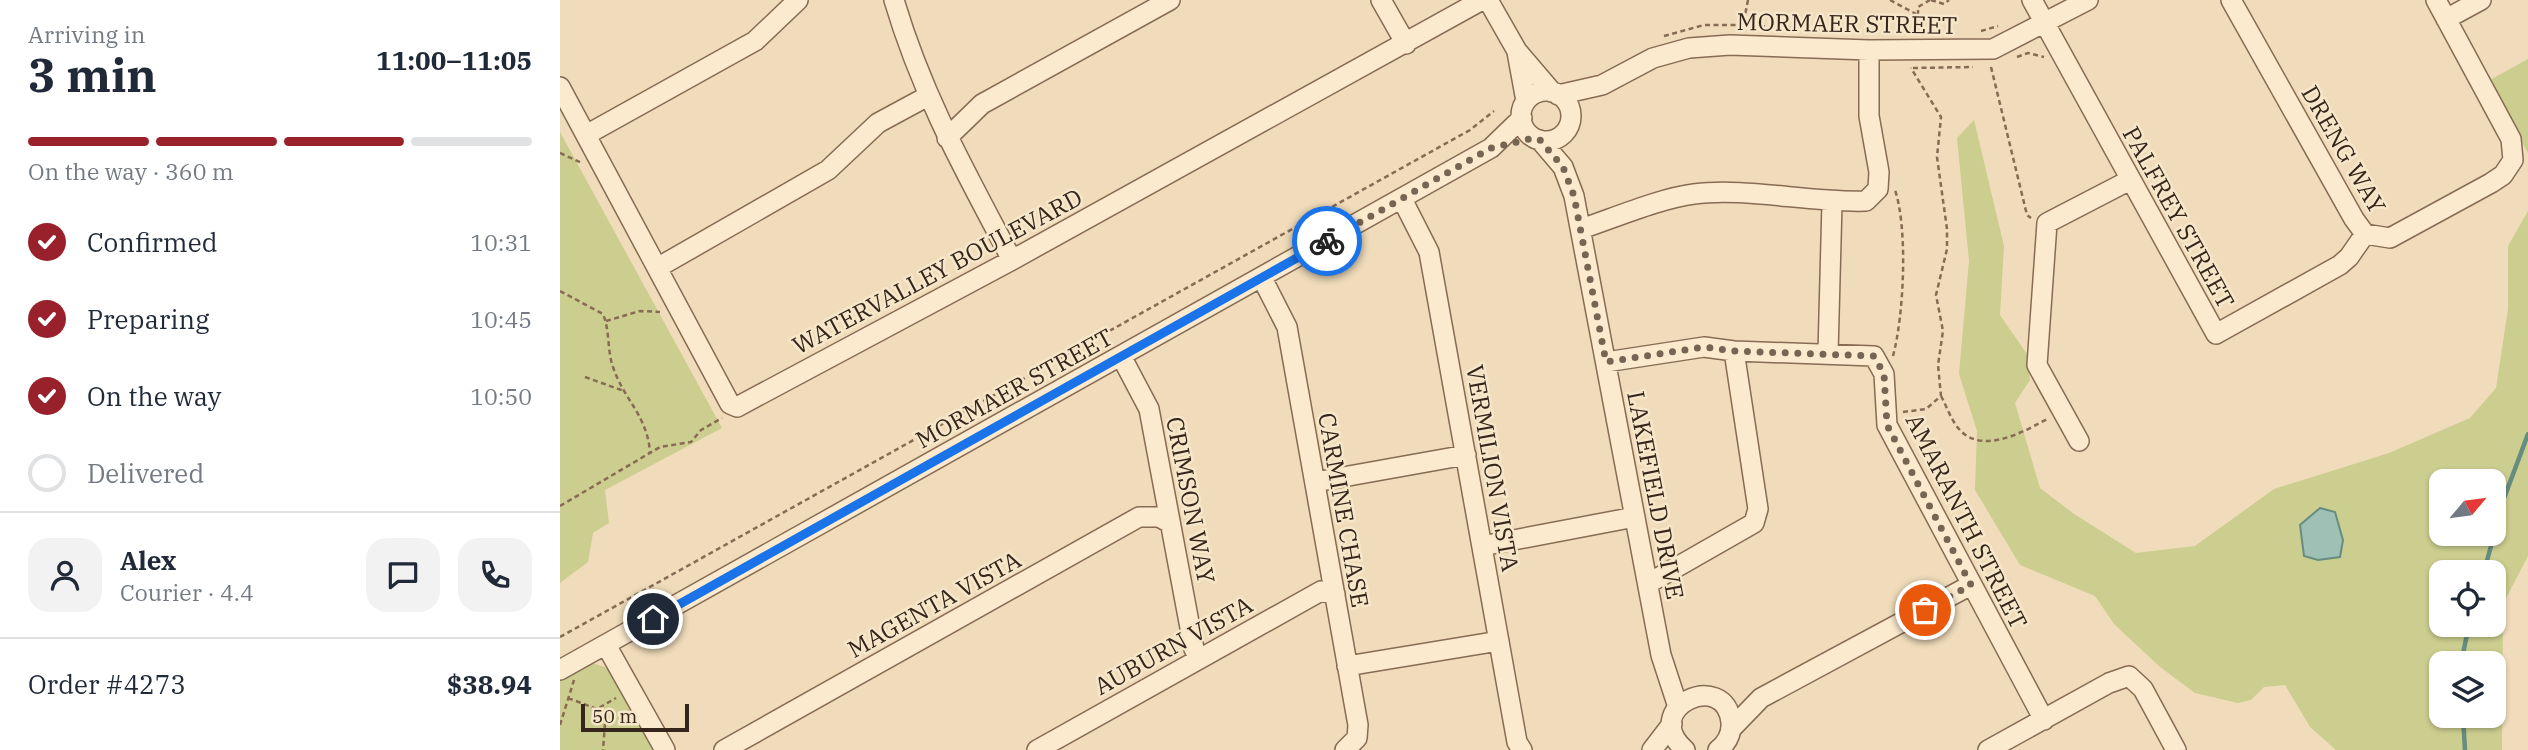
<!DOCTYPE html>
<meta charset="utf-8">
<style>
:root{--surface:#fff;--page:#f2f2f3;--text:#1f2937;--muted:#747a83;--line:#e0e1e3;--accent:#99212b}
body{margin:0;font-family:"IBM Plex Serif",serif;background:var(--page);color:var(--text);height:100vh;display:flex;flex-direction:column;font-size:26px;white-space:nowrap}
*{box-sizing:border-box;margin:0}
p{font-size:23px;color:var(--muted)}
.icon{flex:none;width:38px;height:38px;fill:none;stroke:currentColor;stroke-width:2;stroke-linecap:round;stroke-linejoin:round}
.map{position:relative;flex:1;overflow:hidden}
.sheet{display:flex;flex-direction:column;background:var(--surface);width:560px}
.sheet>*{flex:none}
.needle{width:46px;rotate:61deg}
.controls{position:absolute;left:1869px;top:469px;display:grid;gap:14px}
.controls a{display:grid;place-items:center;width:77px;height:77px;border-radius:14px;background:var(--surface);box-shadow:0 2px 5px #0004;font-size:35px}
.scale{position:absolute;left:21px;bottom:18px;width:108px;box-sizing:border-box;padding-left:7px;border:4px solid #35251a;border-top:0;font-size:19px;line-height:24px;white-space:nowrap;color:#35251a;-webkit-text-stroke:5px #f7e7ca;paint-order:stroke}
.pin{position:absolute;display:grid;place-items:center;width:60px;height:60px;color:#fff;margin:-30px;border:4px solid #fff;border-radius:50%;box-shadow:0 2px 7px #0007}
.courier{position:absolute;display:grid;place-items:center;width:70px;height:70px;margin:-35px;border:5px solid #1a73e8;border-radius:50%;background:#fff;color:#222;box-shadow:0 2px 9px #0007}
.overview em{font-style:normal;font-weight:700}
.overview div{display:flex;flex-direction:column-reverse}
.overview{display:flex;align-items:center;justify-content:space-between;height:119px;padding:0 28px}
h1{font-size:46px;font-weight:700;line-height:52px}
.bar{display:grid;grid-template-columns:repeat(4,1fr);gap:10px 7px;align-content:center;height:84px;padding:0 28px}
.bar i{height:9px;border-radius:5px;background:var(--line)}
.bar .on{background:var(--accent)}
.bar p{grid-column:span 4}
.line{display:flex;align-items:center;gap:18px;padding:0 28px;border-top:2px solid var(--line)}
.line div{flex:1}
.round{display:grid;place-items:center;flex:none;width:74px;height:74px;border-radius:21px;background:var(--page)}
ol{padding:0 28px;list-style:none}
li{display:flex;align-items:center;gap:21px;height:77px}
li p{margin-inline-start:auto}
li .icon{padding:7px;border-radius:50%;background:var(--accent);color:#fff;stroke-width:4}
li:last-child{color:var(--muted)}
li i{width:38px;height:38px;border:4px solid var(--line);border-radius:50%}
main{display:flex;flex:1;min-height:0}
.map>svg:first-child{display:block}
.green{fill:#cbce8e;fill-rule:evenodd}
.water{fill:#9fc0b4;stroke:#678d81;stroke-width:2}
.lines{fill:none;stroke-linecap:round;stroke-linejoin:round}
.stream{stroke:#678d81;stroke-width:4.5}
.minor-casing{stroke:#876b54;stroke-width:22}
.path{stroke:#876b54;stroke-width:2.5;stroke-dasharray:5 3.5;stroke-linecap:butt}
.minor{stroke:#fbeace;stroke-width:19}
.done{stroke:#766552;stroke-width:7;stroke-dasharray:0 12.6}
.route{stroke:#1a73e8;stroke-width:9}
.labels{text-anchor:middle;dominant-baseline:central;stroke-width:5;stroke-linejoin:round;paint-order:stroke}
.street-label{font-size:24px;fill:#35251a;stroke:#f7e7ca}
</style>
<main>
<section class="sheet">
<div class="overview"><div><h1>3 min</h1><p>Arriving in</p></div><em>11:00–11:05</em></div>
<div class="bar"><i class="on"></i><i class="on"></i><i class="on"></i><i></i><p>On the way · 360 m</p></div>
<ol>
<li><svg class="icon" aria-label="check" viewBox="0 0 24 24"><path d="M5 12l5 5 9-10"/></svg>Confirmed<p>10:31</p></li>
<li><svg class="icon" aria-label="check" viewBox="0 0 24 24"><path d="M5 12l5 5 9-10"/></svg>Preparing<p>10:45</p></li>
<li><svg class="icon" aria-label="check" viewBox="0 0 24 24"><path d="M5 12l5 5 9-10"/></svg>On the way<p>10:50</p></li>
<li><i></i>Delivered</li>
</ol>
<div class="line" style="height:126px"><a class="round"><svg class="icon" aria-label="person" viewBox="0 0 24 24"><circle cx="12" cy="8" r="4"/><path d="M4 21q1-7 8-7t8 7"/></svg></a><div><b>Alex</b><p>Courier · 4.4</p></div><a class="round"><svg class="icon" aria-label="chat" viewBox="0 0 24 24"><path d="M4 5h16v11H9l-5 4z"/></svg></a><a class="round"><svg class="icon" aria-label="phone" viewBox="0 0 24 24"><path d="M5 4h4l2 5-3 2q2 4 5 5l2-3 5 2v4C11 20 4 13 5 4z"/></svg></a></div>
<div class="line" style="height:91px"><div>Order #4273</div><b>$38.94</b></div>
</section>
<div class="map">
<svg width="1968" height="750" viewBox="0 0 1968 750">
<rect width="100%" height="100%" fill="#f0dcba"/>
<path class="green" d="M1968 59V153L1928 81Z
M1414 120 1444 246 1440 315 1467 354 1470 380 1455 403 1480 488 1514 514 1576 553 1635 546 1714 489 1829 453 1910 418 1936 388 1948 309V246L1968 211V556L1943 604 1942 750H1776L1750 727 1725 685 1704 687 1691 700 1678 703 1635 693 1600 667 1554 624 1535 596 1460 565 1415 490 1417 431 1399 374 1409 261 1397 138ZM1881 481H1934V534H1881ZM1881 572H1934V625H1881ZM1881 663H1934V716H1881Z
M0 132 162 428 45 490 49 523 33 533 28 562 0 583Z
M29 662 51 669 93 750H0V679Z"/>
<path class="water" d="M1760 508 1775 512 1783 540 1780 557 1758 560 1744 556 1740 525Z"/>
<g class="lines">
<path class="stream" d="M1924 572 1943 501 1968 434
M1901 663 1909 625
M1903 716 1905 750"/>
<g class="minor-casing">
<path id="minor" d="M334 0C362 95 406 173 452 260
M821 0 846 44
M928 0 957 51 992 92
M1472 0 1656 334 1780 265 1789 257 1805 234
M1671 0 1794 219 1805 234 1830 238 1931 183 1943 175 1953 160 1951 139 1876 0
M1886 19 1921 0
M957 52 966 101
M0 87 170 404 177 407 452 260 922 0
M961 116a25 25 0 1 1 50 0a25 25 0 1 1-50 0Z
M998 95 1042 85 1093 58 1129 48 1170 45 1309 50 1433 49 1528 0
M26 135 195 41 238 0
M387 138 422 104 610 0
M980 140 1003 167 1014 196 1101 655 1118 707
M842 199 869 252 957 742 962 750
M1021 229C1054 218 1101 198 1134 194 1185 187 1250 203 1306 201L1318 189 1319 172 1309 116V50
M97 268 268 170 318 123 368 96
M702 278 727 327 798 725 797 738 785 750
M1268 353 1272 203
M561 356 589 409 634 649 639 658
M1046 362 1144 347 1174 351 1314 356 1324 374 1327 425 1484 720
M1519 441 1477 365 1487 223 1570 180
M755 482 906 455
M922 546 1075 517
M1089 583 1194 523 1198 509 1174 351
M46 645 105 750
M787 666 939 641
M0 670 931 148 962 118
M1171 729 1201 698 1411 585
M164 750 579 517H599L610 523
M477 750 761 591 775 594
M1092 750 1112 724
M1125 750C1078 708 1165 668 1171 722 1172 734 1167 743 1158 750
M1428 750 1549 683 1569 676 1583 689 1616 750"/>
</g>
<path class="path" d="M1188 0 1183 25 1278 31
M1330 0 1356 14
M1371 0 1384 4 1389 0
M1421 31 1438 26
M1358 32V7L1370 0
M1104 36 1144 25H1183
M1457 57 1468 53 1484 57
M1431 67 1467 215 1471 218
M1353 68 1413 67
M0 153 22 163
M0 291 43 314C50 331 47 350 53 367 64 400 87 415 90 452
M46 321 80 311 100 312
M1333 356C1344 315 1348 229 1335 190
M25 377 64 391
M1381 396C1387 407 1391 420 1399 429 1422 456 1465 431 1489 418
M1343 412 1366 409 1381 396 1378 365 1383 331 1376 295 1387 249V229L1377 157 1381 117 1351 68
M0 506 100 447 131 442 141 430 162 418
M0 637 910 130 934 111
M8 698 37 709 56 698
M37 709 45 723 43 750
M0 725 14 680"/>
<use href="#minor" class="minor"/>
</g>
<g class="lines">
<path class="done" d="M767 241 931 148 974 138 980 140 1003 167 1014 196 1046 362 1144 347 1174 351 1314 356 1324 374 1327 425 1411 585 1365 610"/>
<path class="route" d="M93 619 767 241"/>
</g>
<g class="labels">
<g class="street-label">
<text transform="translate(1287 23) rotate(1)">MORMAER STREET</text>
<text transform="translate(1784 149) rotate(60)">DRENG WAY</text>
<text transform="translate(1619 217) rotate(61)">PALFREY STREET</text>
<text transform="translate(377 271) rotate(-28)">WATERVALLEY BOULEVARD</text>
<text transform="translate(454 388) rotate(-29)">MORMAER STREET</text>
<text transform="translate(933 468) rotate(80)">VERMILION VISTA</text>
<text transform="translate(1096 495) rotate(79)">LAKEFIELD DRIVE</text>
<text transform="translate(631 500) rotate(79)">CRIMSON WAY</text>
<text transform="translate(784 510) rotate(80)">CARMINE CHASE</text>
<text transform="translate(1407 521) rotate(63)">AMARANTH STREET</text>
<text transform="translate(374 604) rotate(-29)">MAGENTA VISTA</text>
<text transform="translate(613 645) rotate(-29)">AUBURN VISTA</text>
</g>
</g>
</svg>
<div class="controls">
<a><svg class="needle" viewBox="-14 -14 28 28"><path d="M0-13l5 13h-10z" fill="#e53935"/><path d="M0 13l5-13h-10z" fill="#747a83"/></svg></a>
<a><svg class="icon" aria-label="locate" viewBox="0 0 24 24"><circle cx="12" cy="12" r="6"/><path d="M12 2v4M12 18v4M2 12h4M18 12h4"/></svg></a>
<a><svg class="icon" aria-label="layers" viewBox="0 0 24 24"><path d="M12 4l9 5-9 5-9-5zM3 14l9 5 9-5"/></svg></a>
</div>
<div class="scale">50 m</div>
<div class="pin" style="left:1365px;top:610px;background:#ea580c"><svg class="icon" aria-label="bag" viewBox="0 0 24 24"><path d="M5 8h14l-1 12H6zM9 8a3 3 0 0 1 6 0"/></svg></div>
<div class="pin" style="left:93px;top:619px;background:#1f2937"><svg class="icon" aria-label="home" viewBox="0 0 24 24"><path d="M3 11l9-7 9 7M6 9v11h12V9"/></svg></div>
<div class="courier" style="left:767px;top:241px"><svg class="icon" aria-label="bike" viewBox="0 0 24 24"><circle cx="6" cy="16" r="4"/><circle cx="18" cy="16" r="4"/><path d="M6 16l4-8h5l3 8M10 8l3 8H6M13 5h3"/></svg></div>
</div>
</main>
